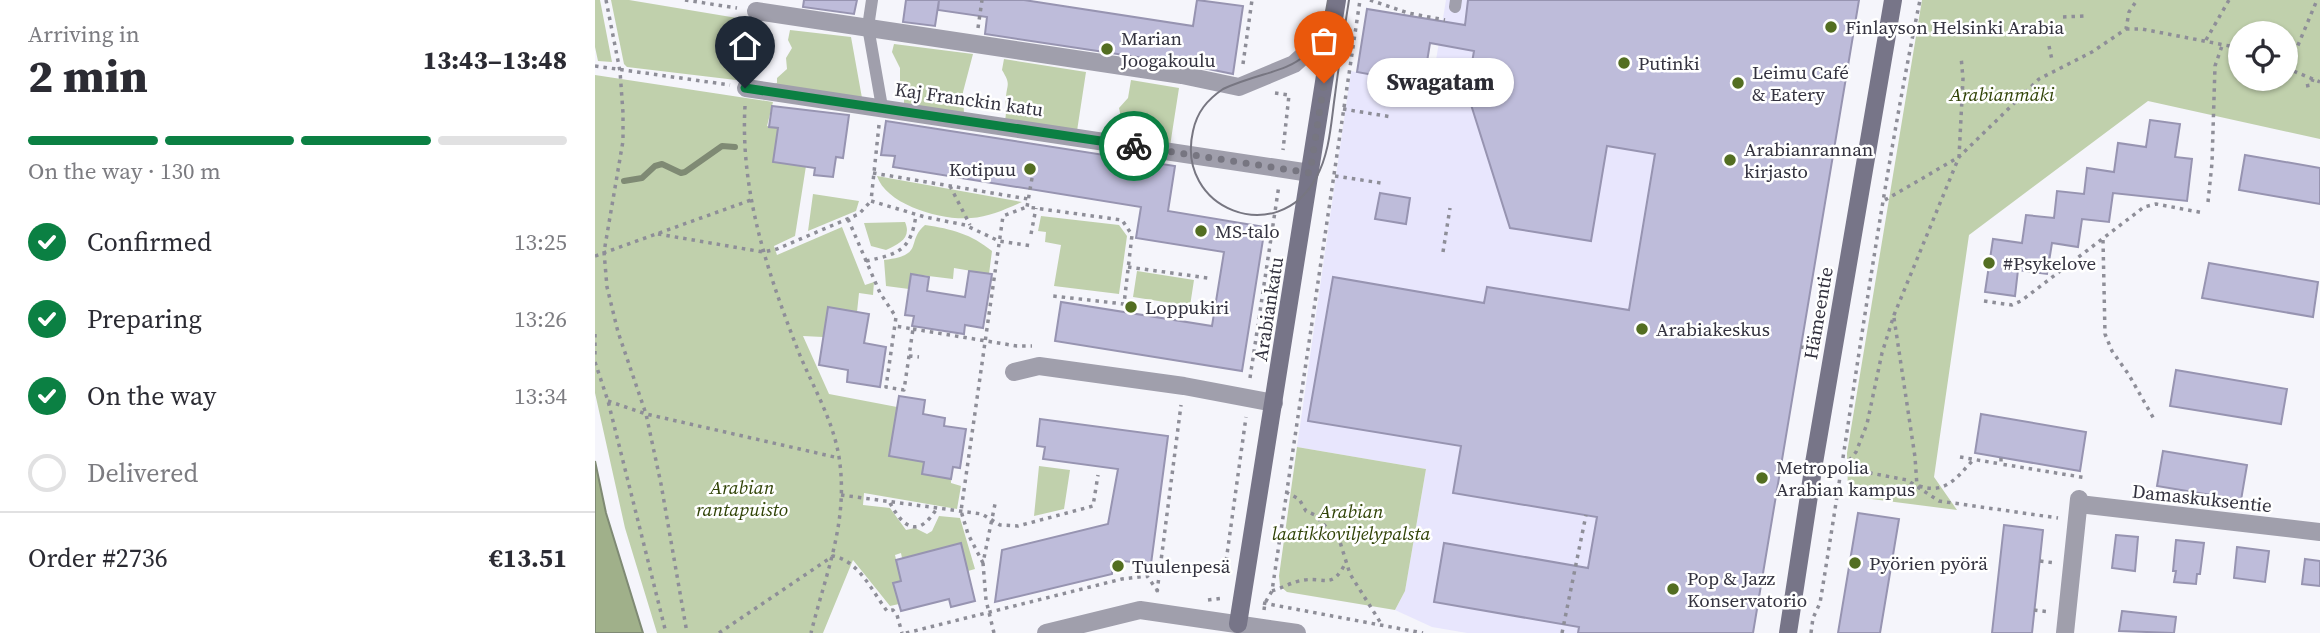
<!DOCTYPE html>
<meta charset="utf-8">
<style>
:root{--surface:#fff;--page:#f7f7f7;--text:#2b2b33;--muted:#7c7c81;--line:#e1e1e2;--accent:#0b8043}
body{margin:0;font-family:"Source Serif 4",serif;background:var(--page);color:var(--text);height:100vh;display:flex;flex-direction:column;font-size:26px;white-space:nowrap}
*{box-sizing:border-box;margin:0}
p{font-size:23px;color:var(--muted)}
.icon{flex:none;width:38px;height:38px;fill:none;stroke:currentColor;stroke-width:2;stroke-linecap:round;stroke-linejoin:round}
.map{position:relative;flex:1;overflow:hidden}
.drawer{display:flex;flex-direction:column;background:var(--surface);width:595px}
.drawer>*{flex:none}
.buttons{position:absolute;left:1633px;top:21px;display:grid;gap:14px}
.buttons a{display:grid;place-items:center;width:70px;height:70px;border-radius:50%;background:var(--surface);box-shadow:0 2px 5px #0004;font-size:35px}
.pin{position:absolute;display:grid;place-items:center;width:60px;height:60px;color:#fff;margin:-72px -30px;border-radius:50% 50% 50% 0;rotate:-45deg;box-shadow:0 0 7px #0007}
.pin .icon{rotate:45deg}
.courier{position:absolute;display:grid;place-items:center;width:70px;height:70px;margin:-35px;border:5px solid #0b8043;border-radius:50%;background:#fff;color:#222;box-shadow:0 2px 9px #0007}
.bubble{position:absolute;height:49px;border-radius:24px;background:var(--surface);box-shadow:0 2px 5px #0004;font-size:23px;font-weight:800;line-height:49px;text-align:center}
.headline em{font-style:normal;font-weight:800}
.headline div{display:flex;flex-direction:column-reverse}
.headline{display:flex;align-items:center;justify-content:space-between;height:119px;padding:0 28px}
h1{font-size:46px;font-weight:800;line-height:52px}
.bar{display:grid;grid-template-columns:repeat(4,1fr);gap:10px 7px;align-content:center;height:84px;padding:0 28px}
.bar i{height:9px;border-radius:5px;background:var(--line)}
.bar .selected{background:var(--accent)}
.bar p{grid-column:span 4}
.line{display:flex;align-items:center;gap:18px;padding:0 28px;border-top:2px solid var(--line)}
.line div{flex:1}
ol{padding:0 28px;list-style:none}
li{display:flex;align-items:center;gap:21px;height:77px}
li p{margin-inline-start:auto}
li .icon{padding:7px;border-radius:50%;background:var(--accent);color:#fff;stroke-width:4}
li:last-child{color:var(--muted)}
li i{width:38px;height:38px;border:4px solid var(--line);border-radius:50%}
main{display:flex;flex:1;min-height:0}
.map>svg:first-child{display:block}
.built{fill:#e8e6fd}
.green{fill:#c0d0ac;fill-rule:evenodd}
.water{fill:#a0b08a;stroke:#7f8a74;stroke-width:2}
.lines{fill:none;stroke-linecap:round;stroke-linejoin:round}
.stream{stroke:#7f8a74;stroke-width:6}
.building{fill:#bebcda;stroke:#9794b1;stroke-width:2}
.path{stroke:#8e8e98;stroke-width:3.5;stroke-dasharray:3.5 5;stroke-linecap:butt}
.lane{stroke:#a09fac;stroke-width:12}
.street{stroke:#a09fac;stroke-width:18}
.secondary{stroke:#777588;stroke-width:18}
.tram{stroke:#777681;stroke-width:2}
.done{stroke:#777681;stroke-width:7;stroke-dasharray:0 12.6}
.route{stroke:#0b8043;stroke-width:9}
.poi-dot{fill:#536e21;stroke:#fff;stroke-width:2.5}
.labels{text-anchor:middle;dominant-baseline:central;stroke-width:5;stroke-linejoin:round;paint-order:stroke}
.poi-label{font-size:19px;fill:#33323f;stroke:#fff;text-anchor:start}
.park-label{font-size:19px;font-style:italic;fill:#2f4205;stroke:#fff}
.street-label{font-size:19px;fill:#33323f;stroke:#fff}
</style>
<main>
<section class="drawer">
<div class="headline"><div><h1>2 min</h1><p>Arriving in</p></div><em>13:43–13:48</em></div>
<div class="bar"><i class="selected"></i><i class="selected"></i><i class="selected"></i><i></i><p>On the way · 130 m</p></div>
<ol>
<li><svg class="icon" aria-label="check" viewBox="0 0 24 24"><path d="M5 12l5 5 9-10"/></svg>Confirmed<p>13:25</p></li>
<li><svg class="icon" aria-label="check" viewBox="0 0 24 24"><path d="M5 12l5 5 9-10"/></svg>Preparing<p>13:26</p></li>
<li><svg class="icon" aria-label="check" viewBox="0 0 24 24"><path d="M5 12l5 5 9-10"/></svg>On the way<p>13:34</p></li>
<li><i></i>Delivered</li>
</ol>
<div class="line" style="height:91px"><div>Order #2736</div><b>€13.51</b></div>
</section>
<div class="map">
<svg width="1725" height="633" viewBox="0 0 1725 633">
<rect width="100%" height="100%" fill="#f5f5fb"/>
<path class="built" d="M851 0H1264L1158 633H872L837 627 800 610 810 591 831 469 702 447 756 71 795 78 794 88 827 93 829 84H837Z"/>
<path class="green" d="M0 0H5L17 62 3 61 0 47Z
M16 0H34L148 19 141 80 32 67 29 64Z
M1327 0H1725V139L1553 101 1374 235 1339 477 1362 510 1253 496 1252 453ZM1645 33H1690V79H1645Z
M195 30 256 37 267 98 176 85 182 83V78L192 69 191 58 197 48 193 40Z
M299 44 378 54 368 92 369 114 309 104V90L305 82V68L297 52Z
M409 59 491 72 482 131 410 120C412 112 410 105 411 97 412 83 416 85 407 70Z
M0 75 178 102 172 126 183 128 178 161 211 166 200 236 179 246 182 255 247 227 270 285 279 282 278 295 264 293 262 312 233 307 228 337 208 336 234 394 302 407 294 456 329 462 356 479V483L366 486 362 509 269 493 268 505 295 508 311 530 320 528 332 534 337 531 344 516 365 518 380 569 373 571 336 551 307 558 306 553 300 555 306 581 299 584 304 604 295 606 258 560 228 633H62L30 528 0 393Z
M536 80 584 88 575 146 512 136 527 122 524 108 533 98Z
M282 176 427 202C411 209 394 217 376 218 348 221 291 205 282 176Z
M218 194 264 201 261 211 213 231Z
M446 216 524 225 532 236 524 294 459 286 466 245 450 242 451 232 443 231Z
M310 222C317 238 304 244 291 250L276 246 269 223Z
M330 225C357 229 376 234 397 251L394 274 359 268 358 279 317 274 314 289 291 286 289 260C331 255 310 242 330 225Z
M542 271 599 280 595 306 538 297Z
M702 447 831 469 810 591 800 610 692 592 685 586 684 576Z
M444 466 475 470 469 509 439 516Z"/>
<path class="water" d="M0 461 11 513 48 633H0Z"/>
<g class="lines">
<path class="stream" d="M29 181 47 178 60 166 67 164 86 173 90 172 127 146 140 147"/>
</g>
<path class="building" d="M209 0H262L259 14 208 7Z
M311 0H344L340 26 308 22Z
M344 0H429L598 26 602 0 648 6 638 74 589 64 390 34 392 17 343 10Z
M873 0H1264L1158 633H983L984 627 839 602 849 543 993 568 1002 517 858 493 866 446 713 421 738 277 889 303 892 287 1034 310 1060 154 1012 146 996 241 915 228 872 92 879 51 835 43 827 93 793 88 795 78 762 72 772 9 870 25Z
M177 106 254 115 248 158 241 157 238 177 219 175 220 168 178 162 183 128 174 127Z
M1555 120 1585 124 1580 157 1597 159 1592 201 1518 193 1514 222 1487 219 1483 247 1457 243 1452 274 1423 270 1420 296 1390 292 1398 239 1427 243 1431 215 1459 218 1462 191 1489 194 1492 168 1519 172 1523 143 1551 147Z
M291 121 580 166 573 211 670 227 647 371 460 341 466 302 617 326 629 252 541 238 546 207 298 167 300 156 286 155Z
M1650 155 1725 168V204L1644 190Z
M785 193 815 198 811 224 780 219Z
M1614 263 1723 282 1718 317 1607 298Z
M374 271 397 274 388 328 370 325 369 334 317 326 319 316 310 315 316 274 334 277 332 291 370 297Z
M233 307 274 314 269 343 291 347 285 387 252 382 253 370 224 365Z
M1581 370 1692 389 1686 424 1575 406Z
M304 396 330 400 328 414 350 418 349 426 371 429 365 468 358 467 356 479 327 474 329 462 294 456Z
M1386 414 1491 432 1485 471 1380 453Z
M445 419 573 436 556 564 518 560 517 574 400 602 407 550 513 524 523 469 448 459 450 447 442 446Z
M1568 451 1652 465 1646 500 1562 486Z
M1263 513 1304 519 1285 633H1243Z
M1409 525 1448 530 1437 633H1397Z
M1521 535 1543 537 1540 571 1517 568Z
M1581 540 1609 543 1605 574H1602L1601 584 1579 582 1581 571H1578Z
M366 543 380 601 356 607 354 599 306 611 298 583 306 581 301 560Z
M1642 547 1674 551 1670 582 1639 578Z
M1710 559 1725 561V586L1707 584Z
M1527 611 1581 617 1579 633 1524 631Z"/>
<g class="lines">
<path class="path" d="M11 0 25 71 28 113V141L9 252 12 287 23 332 51 414 66 484 92 633
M90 0 142 8
M775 0 813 13 850 20
M1468 17 1489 16
M383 28 387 0
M1531 29H1547L1645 48
M1611 40 1634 0
M1454 46 1457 60
M648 64 657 0
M0 66 135 85
M1691 68 1725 82
M1693 69 1722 0
M153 71 159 30
M1711 86 1716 85 1718 79
M680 93 694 95 688 150
M150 106C145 192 173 274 204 353 218 387 238 420 244 457 254 521 231 572 216 633
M748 109 797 117
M284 125 276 201 330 217 370 225 404 241 438 246
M278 173 433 199
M740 176 786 183
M437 178 432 207 527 220 537 235 529 304 458 296
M355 186 375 225
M1290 200 1364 157 1368 79 1366 56
M1613 202 1617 163 1620 66 1628 43
M253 219 285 293 301 317 291 387 309 390 318 329 300 326
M63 234 168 252 182 249 264 214 276 201
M436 234 441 208
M1508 240 1510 334 1517 351 1534 375 1559 419
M848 252 855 208
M0 256 156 200
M271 261C304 254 316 250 321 215
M533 267 613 278
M1389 301 1417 305 1426 301 1549 207 1561 204 1609 213
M1299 318 1320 457 1322 486
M318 329 422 346H437
M0 334V356
M1206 347 1214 348
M314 356 324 357
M0 362 13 401 71 633
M655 378 684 185
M13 401 51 414 244 458
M1365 457 1406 464
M1406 458V464L1492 478
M1249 467 1261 452 1272 424 1287 353 1299 315 1364 157 1444 79 1497 52 1531 29 1534 12 1542 0
M1249 468 1312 480 1344 501 1463 518
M1324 486C1351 495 1362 477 1379 459
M691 492 704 499 711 511 720 515 745 542 755 574 787 625
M246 495 387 514 405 525 423 526 498 506 503 475
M295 503C309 529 324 538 342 508
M1445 561 1460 563
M388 563 373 534 366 511 408 216 432 207
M630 569 651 417
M677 591C687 588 699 581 709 580 731 577 737 590 751 562
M562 592 586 405
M613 600 629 598
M668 603 828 633
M669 610 670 603 677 591 765 0
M1439 610 1455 612
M124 633 238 556C264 561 277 591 292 611L298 610 302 615 307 633
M311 633 527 579 552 576 564 593
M399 633 391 600 388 563 400 504
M967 633 991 515
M1216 633 1218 618 1225 603C1258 403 1284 199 1325 0"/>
<path class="lane" d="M277 0 273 27 287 107
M860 7 861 0"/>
<path class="street" d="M161 11 587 75 644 87 699 64 738 29
M151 88 715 173
M419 372 444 366 589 386 679 403
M1484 504 1725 532
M451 633 545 610 702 633
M1470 633 1484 499"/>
<path class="secondary" d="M643 624 742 0
M1193 633 1219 463 1298 0"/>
<path class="tram" d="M733 0C721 78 685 63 628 89 612 100 602 112 598 131 580 209 682 249 721 178 735 153 736 122 740 95 744 63 749 32 754 0"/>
</g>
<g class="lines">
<path class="done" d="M539 146 715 173 729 83"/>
<path class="route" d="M150 88 539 146"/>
</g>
<g class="poi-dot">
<circle cx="1236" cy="27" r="7"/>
<circle cx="512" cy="49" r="7"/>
<circle cx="1029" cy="63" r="7"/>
<circle cx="1143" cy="83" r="7"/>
<circle cx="1135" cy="160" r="7"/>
<circle cx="435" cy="169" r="7"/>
<circle cx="606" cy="231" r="7"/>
<circle cx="1394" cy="263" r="7"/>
<circle cx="536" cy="307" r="7"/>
<circle cx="1047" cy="329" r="7"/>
<circle cx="1167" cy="478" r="7"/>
<circle cx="1260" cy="563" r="7"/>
<circle cx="523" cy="566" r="7"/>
<circle cx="1078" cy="589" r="7"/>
</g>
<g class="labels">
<g class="poi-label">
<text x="1250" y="27">Finlayson Helsinki Arabia</text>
<text x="526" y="38">Marian<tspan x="526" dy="22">Joogakoulu</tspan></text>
<text x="1043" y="63">Putinki</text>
<text x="1157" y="72">Leimu Café<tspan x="1157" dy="22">&amp; Eatery</tspan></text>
<text x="1149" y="149">Arabianrannan<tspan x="1149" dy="22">kirjasto</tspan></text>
<text x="421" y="169" text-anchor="end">Kotipuu</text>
<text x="620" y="231">MS-talo</text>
<text x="1408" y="263">#Psykelove</text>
<text x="550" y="307">Loppukiri</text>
<text x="1061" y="329">Arabiakeskus</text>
<text x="1181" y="467">Metropolia<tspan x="1181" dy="22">Arabian kampus</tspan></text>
<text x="1274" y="563">Pyörien pyörä</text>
<text x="537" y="566">Tuulenpesä</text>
<text x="1092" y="578">Pop &amp; Jazz<tspan x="1092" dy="22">Konservatorio</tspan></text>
</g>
<g class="park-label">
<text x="1407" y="94">Arabianmäki</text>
<text x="147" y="487">Arabian<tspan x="147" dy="22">rantapuisto</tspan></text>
<text x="756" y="511">Arabian<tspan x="756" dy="22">laatikkoviljelypalsta</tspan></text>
</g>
<g class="street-label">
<text transform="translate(374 99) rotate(8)">Kaj Franckin katu</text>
<text transform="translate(673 309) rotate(-81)">Arabiankatu</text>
<text transform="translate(1223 313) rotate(-80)">Hämeentie</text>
<text transform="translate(1607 498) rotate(6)">Damaskuksentie</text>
</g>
</g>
</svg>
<div class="buttons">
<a><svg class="icon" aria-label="locate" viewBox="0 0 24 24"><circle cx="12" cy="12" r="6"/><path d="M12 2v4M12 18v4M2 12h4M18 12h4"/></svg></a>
</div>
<div class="pin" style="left:729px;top:83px;background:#ea580c"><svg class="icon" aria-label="bag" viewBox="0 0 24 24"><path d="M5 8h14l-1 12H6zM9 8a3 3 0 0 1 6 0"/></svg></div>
<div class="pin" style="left:150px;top:88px;background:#1f2937"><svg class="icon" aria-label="home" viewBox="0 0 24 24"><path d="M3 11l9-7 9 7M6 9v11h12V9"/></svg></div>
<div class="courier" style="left:539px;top:146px"><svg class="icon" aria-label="bike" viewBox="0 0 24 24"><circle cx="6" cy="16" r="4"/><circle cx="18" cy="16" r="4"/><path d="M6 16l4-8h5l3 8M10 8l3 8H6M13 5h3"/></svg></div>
<div class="bubble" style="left:772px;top:58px;width:147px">Swagatam</div>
</div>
</main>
